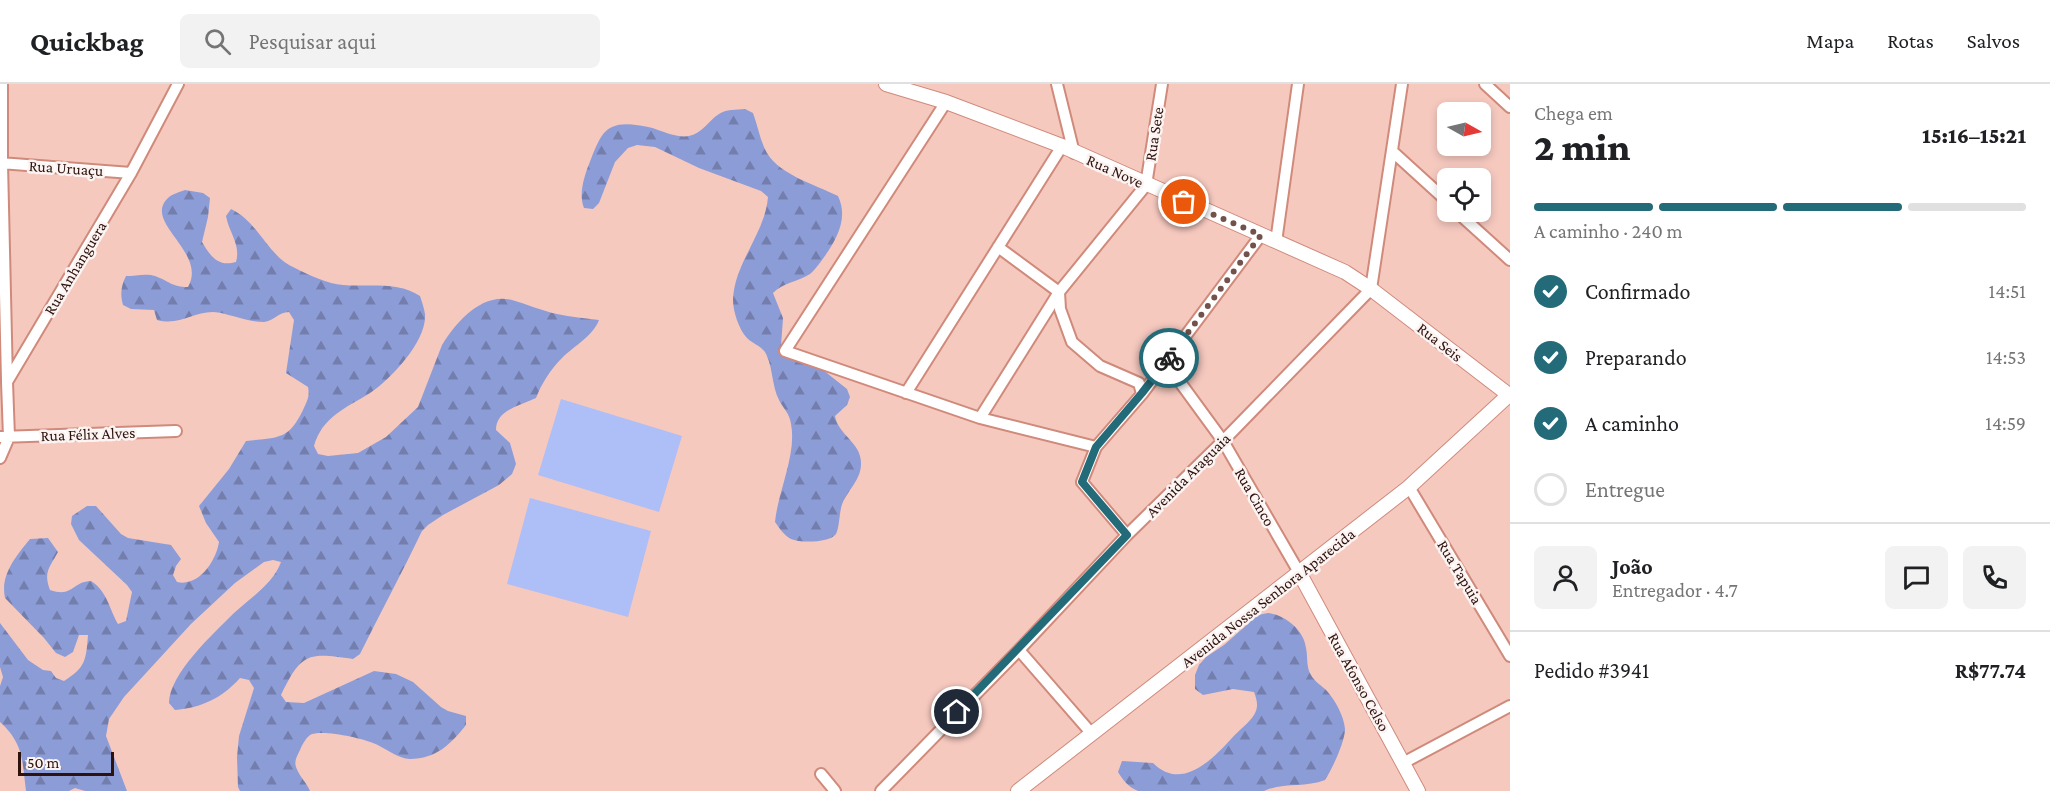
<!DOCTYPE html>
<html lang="pt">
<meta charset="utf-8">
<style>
:root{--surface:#fff;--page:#f2f2f2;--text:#202124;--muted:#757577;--line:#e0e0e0;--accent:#246b79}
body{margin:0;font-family:"Crimson Pro",serif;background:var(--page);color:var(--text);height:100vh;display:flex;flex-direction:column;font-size:22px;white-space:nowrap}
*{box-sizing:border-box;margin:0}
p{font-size:20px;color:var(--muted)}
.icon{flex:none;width:33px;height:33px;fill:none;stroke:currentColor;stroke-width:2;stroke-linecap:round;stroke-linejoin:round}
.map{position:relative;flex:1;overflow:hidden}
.side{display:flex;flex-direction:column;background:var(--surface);width:540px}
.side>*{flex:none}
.needle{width:39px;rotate:98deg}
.tools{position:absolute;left:1437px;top:18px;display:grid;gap:12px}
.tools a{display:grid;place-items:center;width:54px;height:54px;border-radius:9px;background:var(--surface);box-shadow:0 3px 9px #0003;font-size:30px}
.scale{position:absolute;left:18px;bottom:15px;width:96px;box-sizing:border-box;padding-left:6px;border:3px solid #2d120d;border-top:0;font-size:16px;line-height:21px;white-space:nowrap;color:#2d120d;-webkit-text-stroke:4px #fcf4f2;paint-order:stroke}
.pin{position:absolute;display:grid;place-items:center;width:51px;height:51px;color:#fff;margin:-26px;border:3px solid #fff;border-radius:50%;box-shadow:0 2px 6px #0007}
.courier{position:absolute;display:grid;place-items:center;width:60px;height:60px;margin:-30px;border:4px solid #246b79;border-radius:50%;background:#fff;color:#222;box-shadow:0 2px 8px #0007}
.overview em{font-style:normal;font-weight:800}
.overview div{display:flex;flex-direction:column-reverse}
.overview{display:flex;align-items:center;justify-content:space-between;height:102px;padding:0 24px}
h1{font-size:39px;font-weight:800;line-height:45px}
.bar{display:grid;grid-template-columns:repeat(4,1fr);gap:9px 6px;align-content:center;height:72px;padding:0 24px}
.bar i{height:8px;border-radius:4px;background:var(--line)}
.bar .selected{background:var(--accent)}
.bar p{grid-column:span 4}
.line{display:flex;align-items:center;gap:15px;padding:0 24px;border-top:2px solid var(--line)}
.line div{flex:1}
.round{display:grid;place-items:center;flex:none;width:63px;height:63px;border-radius:9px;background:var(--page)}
ol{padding:0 24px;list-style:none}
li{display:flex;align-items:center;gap:18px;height:66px}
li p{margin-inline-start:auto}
li .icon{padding:6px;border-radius:50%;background:var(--accent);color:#fff;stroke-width:4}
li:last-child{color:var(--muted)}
li i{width:33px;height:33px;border:3px solid var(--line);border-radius:50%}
header{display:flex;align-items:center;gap:36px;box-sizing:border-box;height:84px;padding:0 30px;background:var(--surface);border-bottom:2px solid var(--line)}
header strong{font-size:28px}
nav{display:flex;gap:33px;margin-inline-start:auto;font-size:21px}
.search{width:420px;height:54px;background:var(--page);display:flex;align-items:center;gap:15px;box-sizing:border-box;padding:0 21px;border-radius:9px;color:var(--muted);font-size:22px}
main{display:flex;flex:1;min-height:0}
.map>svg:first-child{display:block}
.grass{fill:#aebef7}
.forest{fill:url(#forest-firs)}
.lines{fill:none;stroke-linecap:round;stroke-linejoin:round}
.minor-casing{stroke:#d08a7b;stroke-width:14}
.tertiary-casing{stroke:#d08a7b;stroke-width:16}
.minor{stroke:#fff;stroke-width:10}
.tertiary{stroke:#fff;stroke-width:14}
.done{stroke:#73524b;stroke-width:6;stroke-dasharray:0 10.8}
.route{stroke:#246b79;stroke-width:8}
.labels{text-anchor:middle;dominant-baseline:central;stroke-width:5;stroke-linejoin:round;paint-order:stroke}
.street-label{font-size:16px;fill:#2d120d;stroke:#fcf4f2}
</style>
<header>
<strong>Quickbag</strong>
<div class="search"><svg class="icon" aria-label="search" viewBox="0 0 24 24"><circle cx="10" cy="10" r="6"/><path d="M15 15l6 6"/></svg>Pesquisar aqui</div>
<nav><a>Mapa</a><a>Rotas</a><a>Salvos</a></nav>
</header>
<main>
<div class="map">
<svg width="1510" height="707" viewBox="0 0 1510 707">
<defs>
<pattern id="forest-firs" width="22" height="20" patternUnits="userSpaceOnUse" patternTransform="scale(1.5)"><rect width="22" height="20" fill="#8c9cd7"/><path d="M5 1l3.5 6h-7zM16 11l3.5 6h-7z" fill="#737ead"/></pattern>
</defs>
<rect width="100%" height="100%" fill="#f6c9bf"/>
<path class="grass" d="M561 315 682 352 659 428 538 391Z
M530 414 651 447 628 533 507 500Z"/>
<path class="forest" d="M745 25 753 29C758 42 760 57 767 69 780 91 816 101 838 112 849 135 836 157 822 176 818 181 814 187 810 190 797 198 782 199 773 209L783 234 781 262 785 269 813 278 847 305 850 313 847 321 835 332C838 351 862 359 861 380 861 395 849 405 843 418 839 426 840 442 836 450 830 459 800 459 791 455 784 451 780 445 775 438 778 407 797 370 791 340 790 330 783 324 779 316 772 302 773 286 767 272 763 262 754 261 747 254 739 246 733 227 733 216 734 179 765 150 768 113L761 107 699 84 655 63 637 61 628 64 615 78 599 119 593 125 584 124C578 109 585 90 591 75 601 51 605 37 636 41 643 42 651 43 658 46 667 49 679 54 689 52 703 49 708 37 719 30 726 25 736 26 745 25Z
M185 106 203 109 210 114 208 133 202 158C211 173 218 183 236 178 241 160 229 149 226 132L231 125C259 138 267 172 295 184 309 191 328 200 343 201 368 203 399 197 420 212 422 218 424 224 425 230 427 257 391 295 370 309 346 324 322 333 314 362L318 370 328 372 358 369 386 353 418 323 442 261C456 238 482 208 512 216 527 220 542 227 557 230 571 233 585 234 599 236 593 252 574 262 562 274 550 286 542 299 536 314 519 322 496 326 496 346L510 359 516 380 512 390 499 401 443 431 428 441 422 447C402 489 380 529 360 570L353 575C308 568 301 569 281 611L286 618 304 619 374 587 396 590 413 598 441 623 448 627 466 632V641C451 660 436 675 410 675 398 675 384 663 373 659 361 654 321 645 310 651 305 655 302 661 300 666 297 672 294 677 296 683 299 692 307 699 310 707H240L238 703 237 673 239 652 254 604 249 596 240 594C222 614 201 624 175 626L169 619C169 590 214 549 234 529 250 514 273 500 281 478L273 476 264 478 235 499 191 540 124 613 109 635 106 652 127 707H85L75 704 69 707H26C22 676 24 660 0 638V602L3 593 0 583V539L28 576 43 586 51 587 56 594 64 597C86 583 86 576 88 551H79L73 568 65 573 56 569 44 554 5 514C0 491 16 472 30 455L48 454 58 468C50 483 43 488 50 506 73 514 71 498 91 497 107 507 109 524 118 540L126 537 132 508 127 501 79 456 71 440 72 432 87 422H96L121 450 128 454 171 461 181 475 176 482 173 491 177 498C199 503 216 477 219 458L206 439 199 422 229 385 246 357C278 353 288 357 303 326 307 317 310 313 308 303L286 289 294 236 289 228C278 228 274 237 264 238 245 238 229 229 213 228 192 228 180 242 157 236L154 226 131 225 123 221C120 210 121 202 126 192 135 192 147 189 155 192 169 197 172 203 188 203 208 168 142 138 168 114 172 110 180 108 185 106Z
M1268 529C1285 531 1304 546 1306 564 1308 573 1306 583 1311 591 1314 597 1322 602 1327 607 1335 616 1344 632 1345 645 1345 658 1332 685 1325 696 1305 704 1283 698 1264 707H1138C1128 703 1123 696 1118 688L1122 677 1153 679C1181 707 1211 677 1232 654 1239 646 1249 639 1254 631 1259 623 1257 616 1254 608L1233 605 1203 611 1195 605V591L1199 581 1206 573 1224 561 1258 531Z"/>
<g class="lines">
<g class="minor-casing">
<path id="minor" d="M2 0V79L7 297
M1057 0 1074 69
M1485 0 1510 23
M946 18 785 267 980 334 1096 363
M1393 68 1448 118
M0 79 131 89
M1457 128 1510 176
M1276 158 1298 0
M998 163 1059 208 1060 225 1072 258 1100 282 1139 299 1142 310
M1166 279 1223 357 1300 490
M906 309 1062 62
M980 334 1059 208 1146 101 1162 0
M0 353 176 347
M0 374 9 353 7 298 131 89 178 0
M1409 403 1510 572
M1127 451 1082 398 1096 363 1142 310 1261 151
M1019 566 1092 650
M1403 679 1510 622
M821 690 835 707
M881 707 1019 566 1127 451 1223 357 1371 205 1402 0"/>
</g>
<g class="tertiary-casing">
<path id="tertiary" d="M886 0 946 18 1062 62 1345 188 1371 205 1509 311
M1300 490 1418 707
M1018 707 1409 403 1510 310"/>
</g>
<use href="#minor" class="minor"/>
<use href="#tertiary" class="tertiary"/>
</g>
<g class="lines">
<path class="done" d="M1169 274 1261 151 1184 118"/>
<path class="route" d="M957 628 1127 451 1082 398 1096 363 1142 309 1169 274"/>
</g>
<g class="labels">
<g class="street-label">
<text transform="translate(1154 50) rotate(-81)">Rua Sete</text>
<text transform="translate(66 84) rotate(4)">Rua Uruaçu</text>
<text transform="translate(1115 87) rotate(24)">Rua Nove</text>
<text transform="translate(75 184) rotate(-59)">Rua Anhanguera</text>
<text transform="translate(1440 258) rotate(38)">Rua Seis</text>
<text transform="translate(88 350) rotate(-2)">Rua Félix Alves</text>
<text transform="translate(1188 391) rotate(-45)">Avenida Araguaia</text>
<text transform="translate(1255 413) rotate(60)">Rua Cinco</text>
<text transform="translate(1460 488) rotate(59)">Rua Tapuia</text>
<text transform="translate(1268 514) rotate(-38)">Avenida Nossa Senhora Aparecida</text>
<text transform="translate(1359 598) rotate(61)">Rua Afonso Celso</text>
</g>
</g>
</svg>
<div class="tools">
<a><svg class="needle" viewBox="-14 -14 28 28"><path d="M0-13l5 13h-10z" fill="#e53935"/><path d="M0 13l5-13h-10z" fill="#757577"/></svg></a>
<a><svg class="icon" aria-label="locate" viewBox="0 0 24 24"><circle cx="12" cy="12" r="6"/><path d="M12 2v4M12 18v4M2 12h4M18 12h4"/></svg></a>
</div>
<div class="scale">50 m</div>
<div class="pin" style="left:1184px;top:118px;background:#ea580c"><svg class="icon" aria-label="bag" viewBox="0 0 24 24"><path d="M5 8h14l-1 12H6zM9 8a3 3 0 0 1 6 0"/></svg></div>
<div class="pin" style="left:957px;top:628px;background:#1f2937"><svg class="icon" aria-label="home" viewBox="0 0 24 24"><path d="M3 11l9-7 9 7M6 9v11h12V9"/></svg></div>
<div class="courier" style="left:1169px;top:274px"><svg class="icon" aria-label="bike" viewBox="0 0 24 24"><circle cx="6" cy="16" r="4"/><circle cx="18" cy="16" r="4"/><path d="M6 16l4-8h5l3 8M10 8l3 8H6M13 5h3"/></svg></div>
</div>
<section class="side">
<div class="overview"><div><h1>2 min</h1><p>Chega em</p></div><em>15:16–15:21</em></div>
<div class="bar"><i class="selected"></i><i class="selected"></i><i class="selected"></i><i></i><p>A caminho · 240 m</p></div>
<ol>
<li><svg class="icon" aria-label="check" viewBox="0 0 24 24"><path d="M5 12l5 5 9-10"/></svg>Confirmado<p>14:51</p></li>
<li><svg class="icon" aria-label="check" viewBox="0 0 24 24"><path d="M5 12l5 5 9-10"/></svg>Preparando<p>14:53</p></li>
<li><svg class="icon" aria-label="check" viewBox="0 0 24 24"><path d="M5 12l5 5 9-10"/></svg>A caminho<p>14:59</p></li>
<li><i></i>Entregue</li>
</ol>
<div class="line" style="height:108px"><a class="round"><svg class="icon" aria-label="person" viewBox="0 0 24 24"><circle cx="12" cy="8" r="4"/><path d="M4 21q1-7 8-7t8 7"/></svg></a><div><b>João</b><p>Entregador · 4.7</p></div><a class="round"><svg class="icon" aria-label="chat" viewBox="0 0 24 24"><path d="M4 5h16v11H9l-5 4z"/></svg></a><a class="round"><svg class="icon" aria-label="phone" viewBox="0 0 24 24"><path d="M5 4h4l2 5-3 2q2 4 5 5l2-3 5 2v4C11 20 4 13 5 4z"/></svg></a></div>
<div class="line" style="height:78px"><div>Pedido #3941</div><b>R$77.74</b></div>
</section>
</main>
